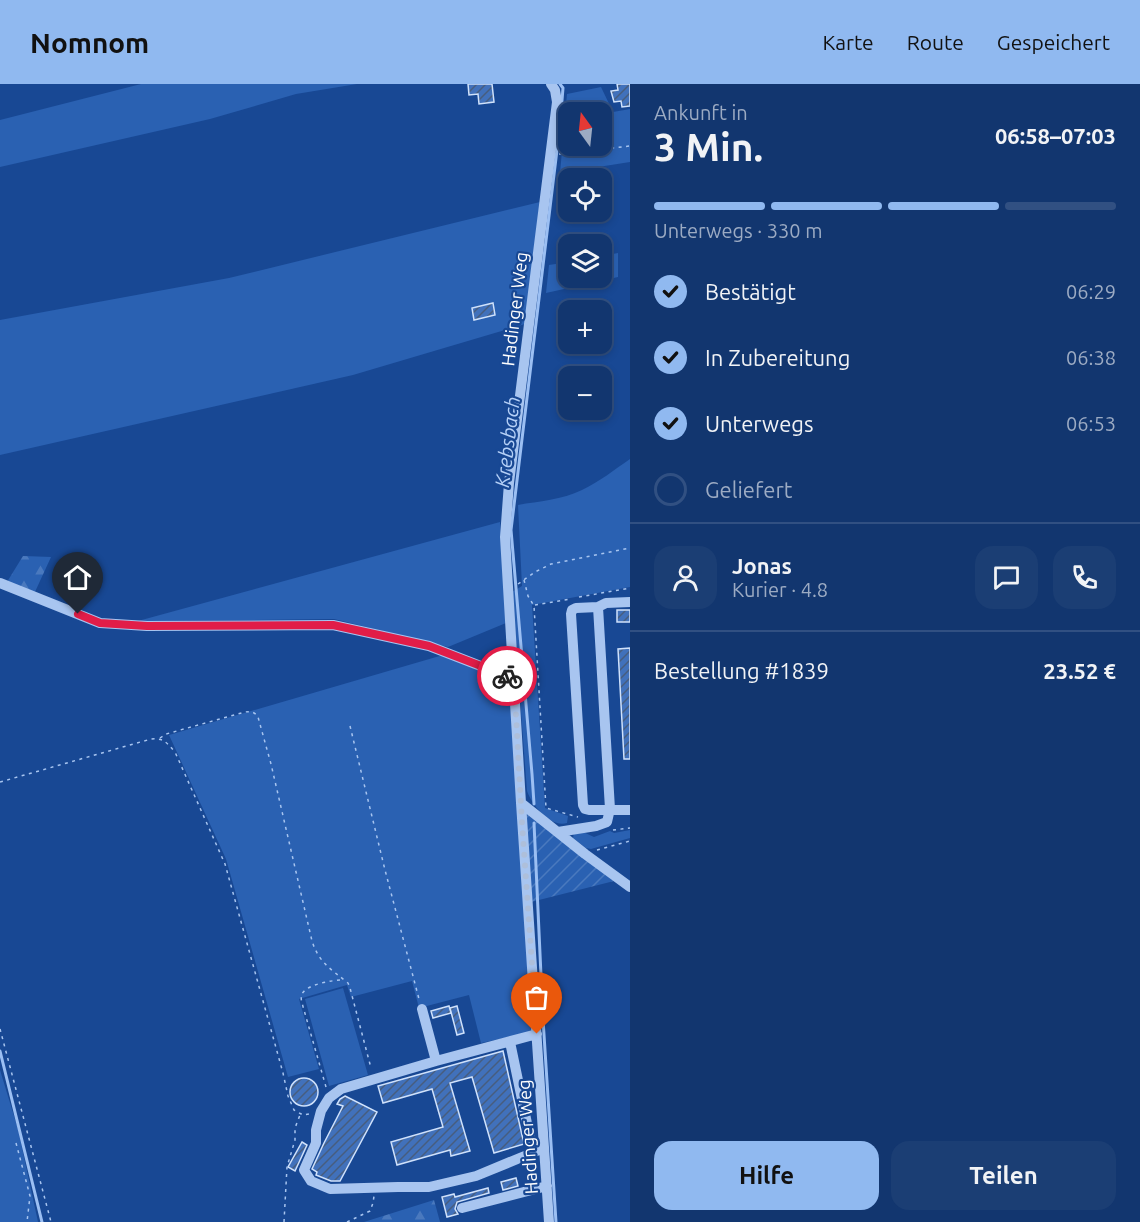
<!DOCTYPE html>
<html lang="de">
<meta charset="utf-8">
<style>
:root{--surface:#12366f;--page:#1b3e74;--text:#f1f3f6;--muted:#9cabc3;--line:#315082;--accent:#90b9f0}
body{margin:0;font-family:Ubuntu,sans-serif;background:var(--page);color:var(--text);height:100vh;display:flex;flex-direction:column;font-size:22px;white-space:nowrap}
*{box-sizing:border-box;margin:0}
p{font-size:20px;color:var(--muted)}
.icon{flex:none;width:33px;height:33px;fill:none;stroke:currentColor;stroke-width:2;stroke-linecap:round;stroke-linejoin:round}
.map{position:relative;flex:1;overflow:hidden}
.side{display:flex;flex-direction:column;background:var(--surface);width:510px}
.side>*{flex:none}
.needle{width:39px;rotate:345deg}
.fabs{position:absolute;left:558px;top:18px;display:grid;gap:12px}
.fabs a{display:grid;place-items:center;width:54px;height:54px;border-radius:12px;background:var(--surface);box-shadow:0 3px 9px #0003,0 0 0 2px var(--line);font-size:30px}
.pin{position:absolute;display:grid;place-items:center;width:51px;height:51px;color:#fff;margin:-62px -26px;border-radius:50% 50% 50% 0;rotate:-45deg;box-shadow:0 0 6px #0007}
.pin .icon{rotate:45deg}
.courier{position:absolute;display:grid;place-items:center;width:60px;height:60px;margin:-30px;border:4px solid #e11d48;border-radius:50%;background:#fff;color:#222;box-shadow:0 2px 8px #0007}
.head em{font-style:normal;font-weight:700}
.head div{display:flex;flex-direction:column-reverse}
.head{display:flex;align-items:center;justify-content:space-between;height:102px;padding:0 24px}
h1{font-size:39px;font-weight:700;line-height:45px}
.bar{display:grid;grid-template-columns:repeat(4,1fr);gap:9px 6px;align-content:center;height:72px;padding:0 24px}
.bar i{height:8px;border-radius:4px;background:var(--line)}
.bar .on{background:var(--accent)}
.bar p{grid-column:span 4}
.line{display:flex;align-items:center;gap:15px;padding:0 24px;border-top:2px solid var(--line)}
.line div{flex:1}
.round{display:grid;place-items:center;flex:none;width:63px;height:63px;border-radius:18px;background:var(--page)}
ol{padding:0 24px;list-style:none}
li{display:flex;align-items:center;gap:18px;height:66px}
li p{margin-inline-start:auto}
li .icon{padding:6px;border-radius:50%;background:var(--accent);color:#111;stroke-width:4}
li:last-child{color:var(--muted)}
li i{width:33px;height:33px;border:3px solid var(--line);border-radius:50%}
.action{display:flex;gap:12px;margin-top:auto;padding:12px 24px}
.action a{flex:1;height:69px;border-radius:18px;background:var(--accent);color:#111;font-size:24px;font-weight:700;line-height:69px;text-align:center}
.action a+a{background:var(--page);color:var(--text)}
header{display:flex;align-items:center;gap:36px;box-sizing:border-box;height:84px;padding:0 30px;background:var(--accent);color:#111}
header strong{font-size:28px}
nav{display:flex;gap:33px;margin-inline-start:auto;font-size:21px}
main{display:flex;flex:1;min-height:0}
.map>svg:first-child{display:block}
.green{fill:#2a61b2;fill-rule:evenodd}
.forest{fill:url(#forest-firs)}
.garden{fill:url(#garden-furrows)}
.lines{fill:none;stroke-linecap:round;stroke-linejoin:round}
.stream{stroke:#9bbff3;stroke-width:3}
.building{fill:url(#building-hatch);stroke:#cfe1fb;stroke-width:1.5}
.path{stroke:#a8c5f0;stroke-width:1.5;stroke-dasharray:3 4.5;stroke-linecap:butt}
.minor{stroke:#a8c5f0;stroke-width:10}
.done{stroke:#aebfda;stroke-width:6;stroke-dasharray:0 10.8}
.route{stroke:#e11d48;stroke-width:8}
.labels{text-anchor:middle;dominant-baseline:central;stroke-width:4.5;stroke-linejoin:round;paint-order:stroke}
.street-label{font-size:18px;fill:#fff;stroke:#184894}
.water-label{font-size:20px;font-style:italic;fill:#b5d0f7;stroke:#184894}
</style>
<header>
<strong>Nomnom</strong>
<nav><a>Karte</a><a>Route</a><a>Gespeichert</a></nav>
</header>
<main>
<div class="map">
<svg width="630" height="1138" viewBox="0 0 630 1138">
<defs>
<pattern id="forest-firs" width="22" height="20" patternUnits="userSpaceOnUse" patternTransform="scale(1.5)"><rect width="22" height="20" fill="#2a61b2"/><path d="M5 1l3.5 6h-7zM16 11l3.5 6h-7z" fill="#4a79be"/></pattern>
<pattern id="garden-furrows" width="10" height="10" patternUnits="userSpaceOnUse" patternTransform="scale(1.5)"><rect width="10" height="10" fill="#2a61b2"/><path d="M-1 1l2-2M0 10L10 0M9 11l2-2" fill="none" stroke="#4a79be"/></pattern>
<pattern id="building-hatch" width="6" height="6" patternUnits="userSpaceOnUse" patternTransform="scale(1.5)"><rect width="6" height="6" fill="#4171bb"/><path d="M-1 1l2-2M0 6l6-6M5 7l2-2" fill="none" stroke="#475d7e"/></pattern>
</defs>
<rect width="100%" height="100%" fill="#184894"/>
<path class="green" d="M141 0H357L296 10 210 35 0 83V36Z
M601 3 613 28 630 25V78L560 89 567 10ZM568 28H602V62H568Z
M540 118 525 240 353 291 0 371V236L229 194Z
M618 169V193L546 209 549 181 568 178V194H602V172Z
M630 375V503L532 521 545 724 568 732 567 739C550 744 532 721 527 707L512 508 522 502 518 421C539 417 562 416 582 406 599 398 614 386 630 375Z
M500 438 506 539 448 563 334 535 168 537 127 540Z
M443 571 502 594 511 610 533 948 481 959 469 911 419 924 412 897 351 913 347 901 299 915 319 985 288 993 226 775 169 651Z
M630 746V754L591 765 586 764 573 754 574 748 581 747 594 753 610 747 614 749Z
M343 904 368 991 329 1002 305 915Z
M0 986 18 1045 38 1138H0Z"/>
<path class="forest" d="M23 472 51 473 34 510 7 498Z
M434 1116 440 1138H364Z"/>
<path class="garden" d="M525 728 614 797 531 818Z"/>
<g class="lines">
<path class="stream" d="M534 720 532 690 511 446 560 41 563 4 560 0
M534 739 543 935 556 1138
M0 967 42 1138"/>
</g>
<path class="building" d="M468 0H492L494 18 479 20 478 10 469 11Z
M617 0H630V22L622 23 621 17 614 18 611 7 618 6Z
M493 219 495 231 474 236 472 224Z
M617 526H630V538H617Z
M630 564V675H624L618 565Z
M449 922 451 929 433 934 431 927Z
M457 922 464 949 457 951 450 924Z
M503 967 524 1060 494 1069 472 993 450 999 470 1067 451 1072 450 1066 397 1081 391 1058 443 1043 432 1005 383 1019 378 1002Z
M290 1008a14 14 0 1 1 28 0a14 14 0 1 1-28 0Z
M345 1012 377 1028 340 1097H331L316 1091 317 1088 312 1085 324 1059 343 1022 337 1020 340 1015Z
M302 1058 307 1061 295 1087 288 1083Z
M516 1094 518 1102 503 1106 501 1098Z
M488 1104 489 1109 457 1118 455 1125 458 1130 447 1133 442 1113 454 1110 455 1113Z"/>
<g class="lines">
<path class="path" d="M559 70 630 62
M524 496 528 512 534 522 546 724 578 733
M518 500 535 488 551 480 630 464
M579 513 630 504
M535 521 571 515
M350 642 385 786 419 915
M160 654 166 650 245 628C251 627 255 628 258 633L271 680 312 857C319 879 331 885 348 899L350 904 371 984
M0 698 151 655C164 654 166 658 175 668L225 780 283 989 288 1012 294 1026 303 1031 309 1030
M613 746 630 744
M597 766 630 757
M0 945 51 1138
M326 1003 302 919C301 916 301 912 302 910 307 900 333 896 343 896
M16 1059 30 1112 27 1138
M284 1138 287 1083 295 1056V1044L300 1031
M347 1138 370 1127 373 1119 374 1112"/>
<path class="minor" d="M0 499 100 539 147 542 333 541 429 562 514 595
M630 518 606 519 598 523 576 524 572 526 571 530 583 721 585 725 589 726H630
M521 719 585 770 630 803
M558 748 596 742 607 738 610 725 598 523
M422 925 436 977
M537 950 436 977 341 1005 329 1014 321 1027 316 1046V1059L304 1086 311 1097 330 1105 398 1103H429L476 1092 544 1064
M510 958 533 1068
M462 1124 547 1102
M549 1138 521 719 505 453 509 399 557 18 555 6 551 0"/>
</g>
<g class="lines">
<path class="done" d="M507 592 514 595 522 739 537 950"/>
<path class="route" d="M78 530 100 539 147 542 333 541 429 562 507 592"/>
</g>
<g class="labels">
<g class="street-label">
<text transform="translate(514 225) rotate(-83)">Hadinger Weg</text>
<text transform="translate(527 1053) rotate(-94)">Hadinger Weg</text>
</g>
<g class="water-label">
<text transform="translate(507 358) rotate(-83)">Krebsbach</text>
</g>
</g>
</svg>
<div class="fabs">
<a><svg class="needle" viewBox="-14 -14 28 28"><path d="M0-13l5 13h-10z" fill="#e53935"/><path d="M0 13l5-13h-10z" fill="#9cabc3"/></svg></a>
<a><svg class="icon" aria-label="locate" viewBox="0 0 24 24"><circle cx="12" cy="12" r="6"/><path d="M12 2v4M12 18v4M2 12h4M18 12h4"/></svg></a>
<a><svg class="icon" aria-label="layers" viewBox="0 0 24 24"><path d="M12 4l9 5-9 5-9-5zM3 14l9 5 9-5"/></svg></a>
<a>+</a>
<a>−</a>
</div>
<div class="pin" style="left:537px;top:950px;background:#ea580c"><svg class="icon" aria-label="bag" viewBox="0 0 24 24"><path d="M5 8h14l-1 12H6zM9 8a3 3 0 0 1 6 0"/></svg></div>
<div class="pin" style="left:78px;top:530px;background:#1f2937"><svg class="icon" aria-label="home" viewBox="0 0 24 24"><path d="M3 11l9-7 9 7M6 9v11h12V9"/></svg></div>
<div class="courier" style="left:507px;top:592px"><svg class="icon" aria-label="bike" viewBox="0 0 24 24"><circle cx="6" cy="16" r="4"/><circle cx="18" cy="16" r="4"/><path d="M6 16l4-8h5l3 8M10 8l3 8H6M13 5h3"/></svg></div>
</div>
<section class="side">
<div class="head"><div><h1>3 Min.</h1><p>Ankunft in</p></div><em>06:58–07:03</em></div>
<div class="bar"><i class="on"></i><i class="on"></i><i class="on"></i><i></i><p>Unterwegs · 330 m</p></div>
<ol>
<li><svg class="icon" aria-label="check" viewBox="0 0 24 24"><path d="M5 12l5 5 9-10"/></svg>Bestätigt<p>06:29</p></li>
<li><svg class="icon" aria-label="check" viewBox="0 0 24 24"><path d="M5 12l5 5 9-10"/></svg>In Zubereitung<p>06:38</p></li>
<li><svg class="icon" aria-label="check" viewBox="0 0 24 24"><path d="M5 12l5 5 9-10"/></svg>Unterwegs<p>06:53</p></li>
<li><i></i>Geliefert</li>
</ol>
<div class="line" style="height:108px"><a class="round"><svg class="icon" aria-label="person" viewBox="0 0 24 24"><circle cx="12" cy="8" r="4"/><path d="M4 21q1-7 8-7t8 7"/></svg></a><div><b>Jonas</b><p>Kurier · 4.8</p></div><a class="round"><svg class="icon" aria-label="chat" viewBox="0 0 24 24"><path d="M4 5h16v11H9l-5 4z"/></svg></a><a class="round"><svg class="icon" aria-label="phone" viewBox="0 0 24 24"><path d="M5 4h4l2 5-3 2q2 4 5 5l2-3 5 2v4C11 20 4 13 5 4z"/></svg></a></div>
<div class="line" style="height:78px"><div>Bestellung #1839</div><b>23.52 €</b></div>
<div class="action"><a>Hilfe</a><a>Teilen</a></div>
</section>
</main>
